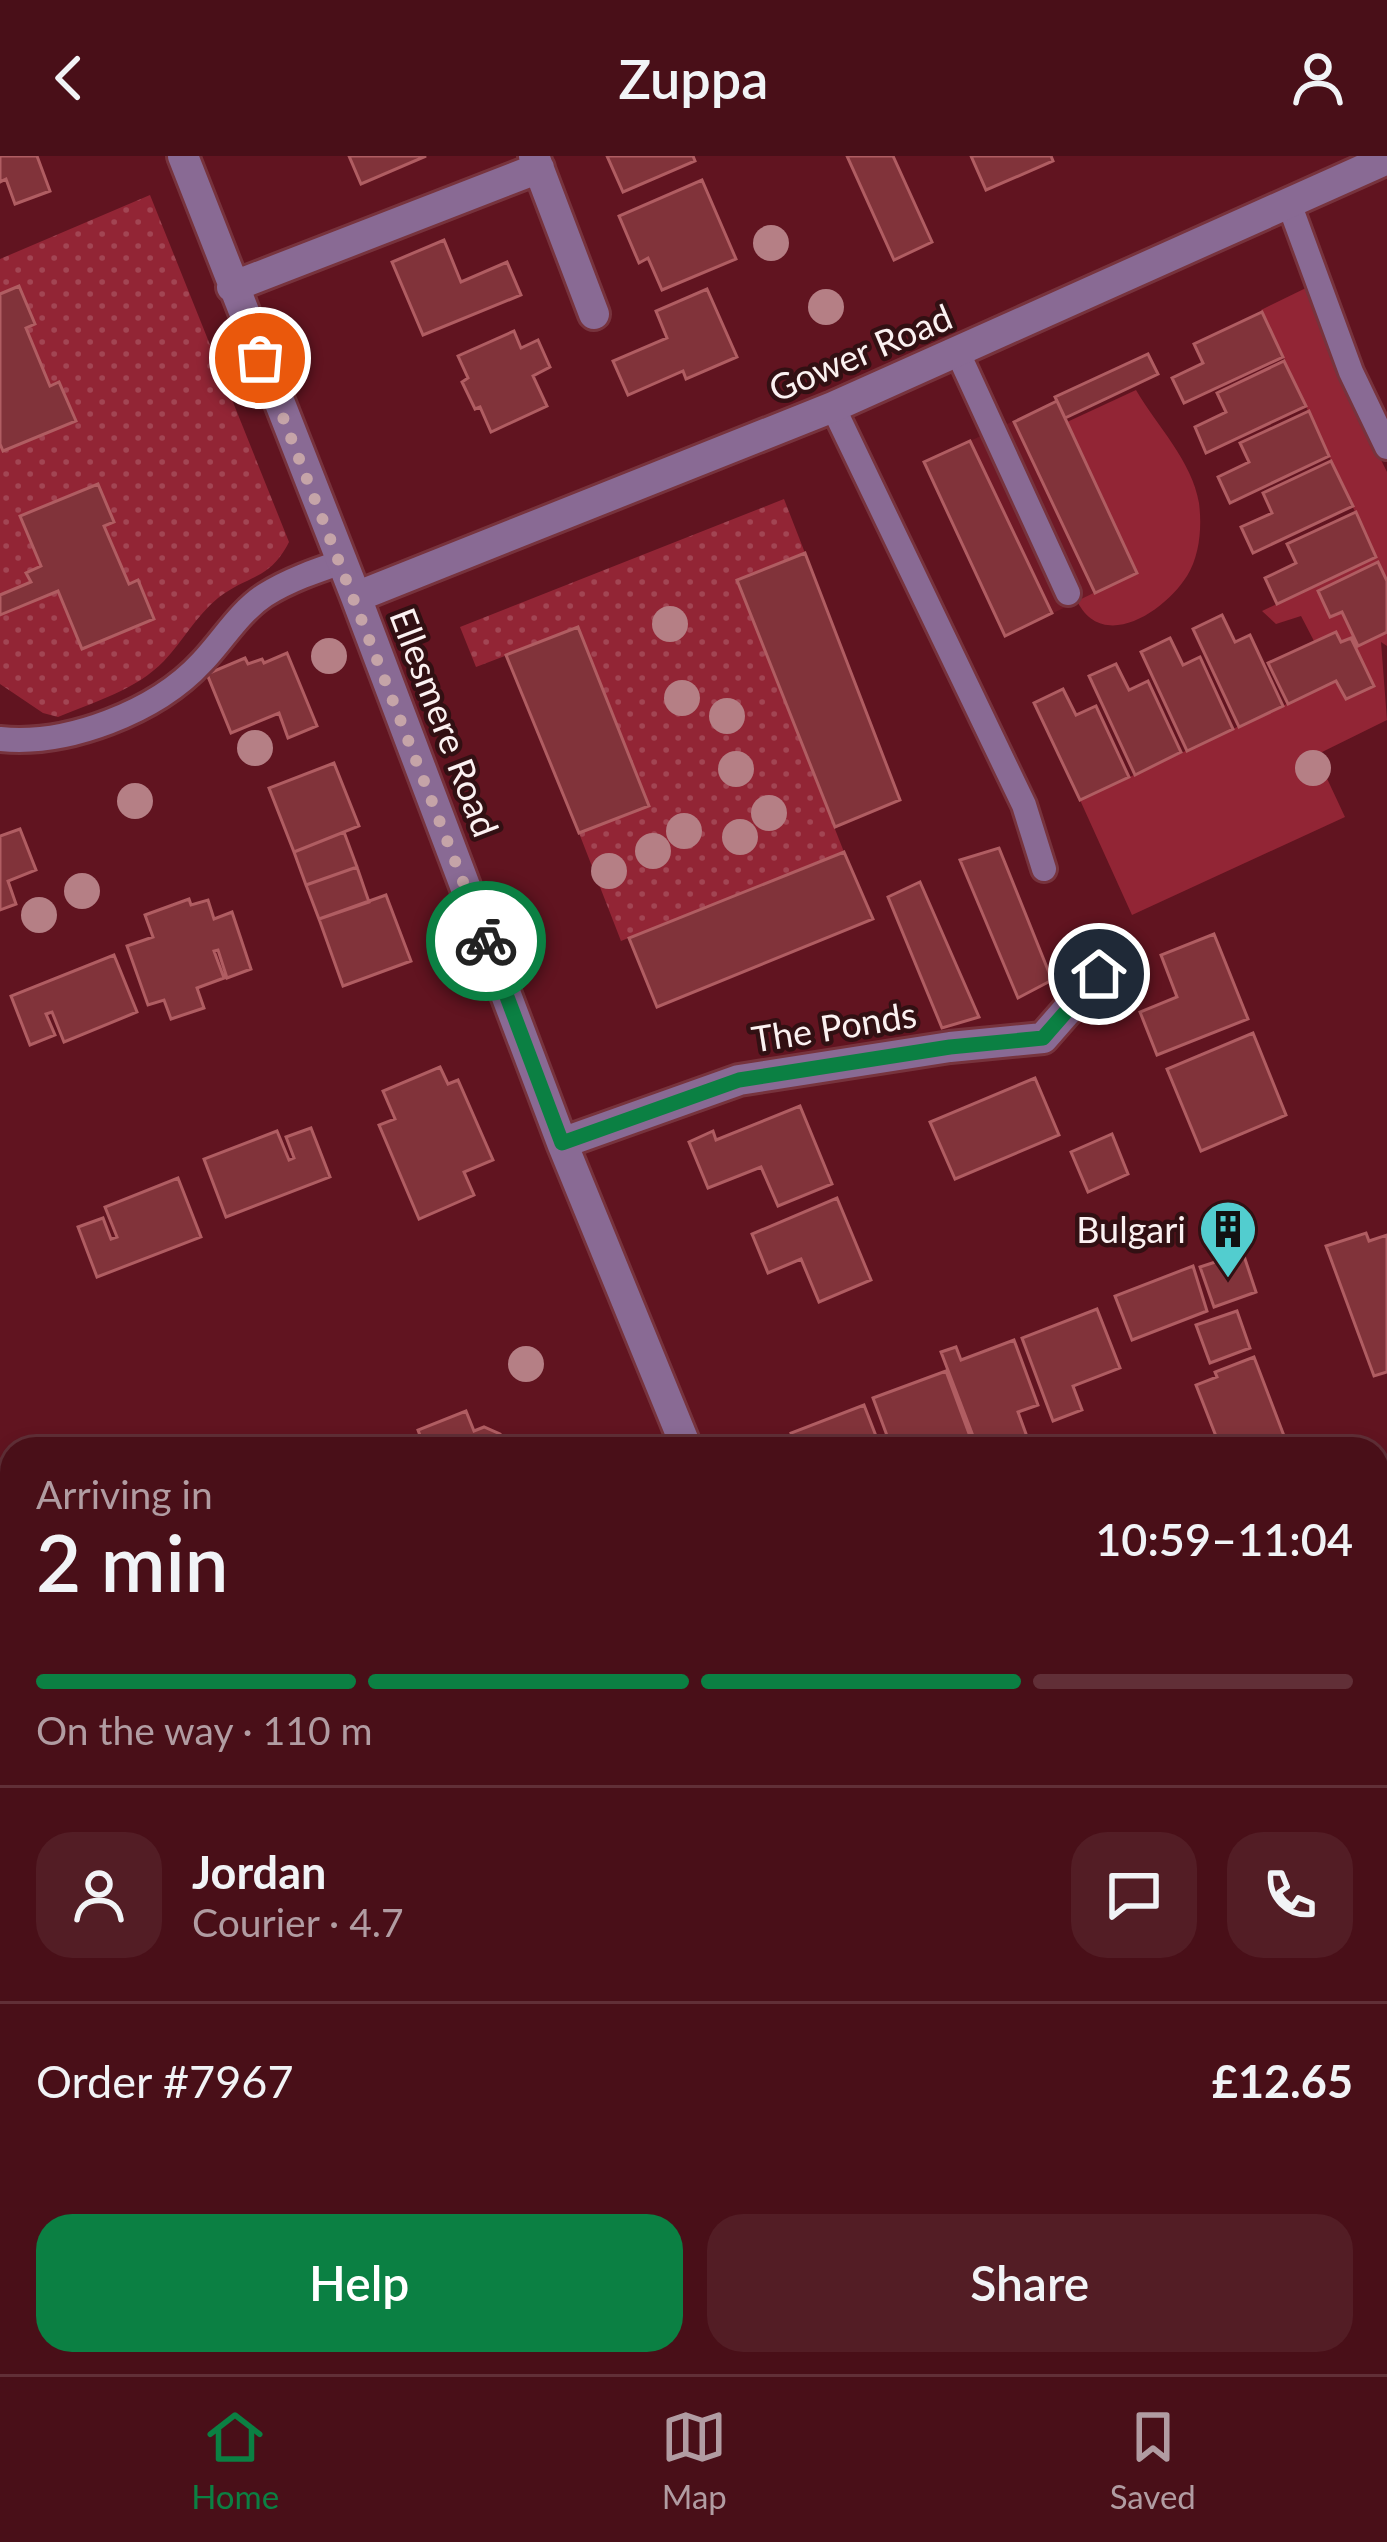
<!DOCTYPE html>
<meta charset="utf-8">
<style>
:root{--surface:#490f18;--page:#531d25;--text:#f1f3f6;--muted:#b19ca2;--line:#612f37;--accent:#0b8043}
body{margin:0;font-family:Lato,sans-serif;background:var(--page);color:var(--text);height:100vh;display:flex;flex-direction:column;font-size:45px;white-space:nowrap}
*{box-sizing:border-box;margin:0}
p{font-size:39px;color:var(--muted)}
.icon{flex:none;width:66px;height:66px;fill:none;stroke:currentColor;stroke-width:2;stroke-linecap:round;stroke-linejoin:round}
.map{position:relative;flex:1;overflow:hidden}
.details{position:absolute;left:0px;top:1281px;width:1389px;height:939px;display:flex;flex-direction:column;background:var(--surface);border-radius:36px 36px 0 0;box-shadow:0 6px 18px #0003,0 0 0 3px var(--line)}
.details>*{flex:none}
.pin{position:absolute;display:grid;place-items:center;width:102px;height:102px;color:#fff;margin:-51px;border:6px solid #fff;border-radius:50%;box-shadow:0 3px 12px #0007}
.courier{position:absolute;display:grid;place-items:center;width:120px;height:120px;margin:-60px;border:9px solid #0b8043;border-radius:50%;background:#fff;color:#222;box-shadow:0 3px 15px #0007}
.summary em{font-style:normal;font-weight:600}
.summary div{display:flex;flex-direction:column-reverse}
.summary{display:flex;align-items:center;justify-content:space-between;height:204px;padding:0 36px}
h1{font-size:78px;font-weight:600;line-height:90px}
.bar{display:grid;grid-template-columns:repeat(4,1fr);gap:18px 12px;align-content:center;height:144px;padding:0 36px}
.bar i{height:15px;border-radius:9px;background:var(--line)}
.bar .selected{background:var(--accent)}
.bar p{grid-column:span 4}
.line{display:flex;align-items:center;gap:30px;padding:0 36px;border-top:3px solid var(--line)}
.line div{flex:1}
.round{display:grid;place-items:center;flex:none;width:126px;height:126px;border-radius:36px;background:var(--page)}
.cta{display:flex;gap:24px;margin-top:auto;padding:24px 36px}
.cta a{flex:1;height:138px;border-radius:36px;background:var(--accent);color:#fff;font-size:48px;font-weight:600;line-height:138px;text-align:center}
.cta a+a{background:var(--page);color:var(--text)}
header{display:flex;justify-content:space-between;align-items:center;height:156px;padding:0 36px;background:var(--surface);font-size:54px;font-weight:600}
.tabs{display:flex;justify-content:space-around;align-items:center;height:168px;border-top:3px solid var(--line);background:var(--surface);font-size:33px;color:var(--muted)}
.tabs a{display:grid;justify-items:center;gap:6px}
.tabs .selected{color:var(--accent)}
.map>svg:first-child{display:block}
.built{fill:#6f1926}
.grass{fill:url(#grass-dots)}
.forest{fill:url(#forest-firs)}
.garden{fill:#922535}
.building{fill:#81333a;stroke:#b05d62;stroke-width:3}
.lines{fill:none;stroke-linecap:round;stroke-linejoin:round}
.lane-casing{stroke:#77333d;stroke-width:30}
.street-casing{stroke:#77333d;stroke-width:36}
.lane{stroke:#896a94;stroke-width:24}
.street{stroke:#896a94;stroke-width:30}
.tree{fill:#b57f85}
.done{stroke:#c5a4a8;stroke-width:12;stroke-dasharray:0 21.6}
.route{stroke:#0b8043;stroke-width:15}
.labels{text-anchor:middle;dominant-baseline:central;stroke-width:9;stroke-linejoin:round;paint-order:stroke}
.street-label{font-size:36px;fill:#fbf1f1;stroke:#321013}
.poi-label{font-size:36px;fill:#fbf1f1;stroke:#321013;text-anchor:end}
</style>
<header><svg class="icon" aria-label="back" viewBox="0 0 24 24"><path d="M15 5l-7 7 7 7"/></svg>Zuppa<svg class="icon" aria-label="person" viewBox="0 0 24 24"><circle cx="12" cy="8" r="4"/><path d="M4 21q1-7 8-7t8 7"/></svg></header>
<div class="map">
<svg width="1387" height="2218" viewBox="0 0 1387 2218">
<defs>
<pattern id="grass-dots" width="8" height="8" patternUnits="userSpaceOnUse" patternTransform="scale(3)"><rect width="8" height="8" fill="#922535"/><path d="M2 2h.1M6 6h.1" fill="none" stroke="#a24553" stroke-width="1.8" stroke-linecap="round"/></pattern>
<pattern id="forest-firs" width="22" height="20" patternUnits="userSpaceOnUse" patternTransform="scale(3)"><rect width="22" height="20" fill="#bc3d4d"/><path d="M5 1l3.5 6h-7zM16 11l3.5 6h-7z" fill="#c96370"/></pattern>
</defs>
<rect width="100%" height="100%" fill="#611420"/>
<path class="built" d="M1057 245 1137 417 1005 480 924 306Z"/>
<path class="grass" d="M150 39 289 386C269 425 249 418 218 442 196 460 183 485 164 505 136 534 94 546 58 561L43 557 0 528V459L58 435 82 493 154 463 138 425 129 428 104 370 98 328 41 410 27 417 31 426 0 439V288L4 295 75 265 60 227 50 230 26 172 35 167 19 131 0 138V103Z
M784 343 805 397 737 425 844 696 621 785 579 677 649 649 578 472 476 511 460 471Z"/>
<path class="forest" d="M0 1873 12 1905V2208H125L129 2218H0Z"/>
<path class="garden" d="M1310 130 1345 231 1387 316V425L1378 407 1342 456 1358 490 1387 476V490L1381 486 1387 564 1316 599 1345 661 1132 759 1080 644 1336 525 1374 529 1351 482 1341 486 1335 476 1314 485 1301 460 1276 468 1262 455 1376 401 1261 154Z
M1136 234C1157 270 1192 305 1199 347 1202 371 1200 399 1187 420 1165 455 1103 497 1077 445L1137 416 1067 266Z"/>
<path class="building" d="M0 0H37L50 35 15 48 6 23 0 26Z
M349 0H426L361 28Z
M607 0H693L695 5 623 36Z
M847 0H893L932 86 894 104Z
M971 0H1051L1053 5 986 34Z
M702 24 736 103 662 134 648 102 639 107 619 60Z
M444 84 461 126 507 106 521 139 423 179 392 106Z
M19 130 35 168 26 172 50 230 59 226 76 265 3 295 0 288V138Z
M707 133 737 201 686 223 683 215 628 239 613 205 667 182 656 155Z
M1262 156 1283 201 1184 247 1172 222 1203 207 1194 188Z
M514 175 521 192 538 184 550 211 533 220 547 250 491 276 480 251 475 253 462 226 468 222 458 200Z
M1148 198 1158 218 1065 262 1055 241Z
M1284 205 1306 250 1206 297 1195 271 1226 256 1217 237Z
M1057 245 1137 417 1095 437 1014 266Z
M1309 255 1329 300 1230 347 1218 321 1249 306 1240 287Z
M970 285 1052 457 1005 480 924 306Z
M1331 305 1353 350 1253 397 1241 371 1272 357 1263 337Z
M98 328 114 366 104 370 129 428 138 424 154 463 82 493 58 435 0 459V439L31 426 26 417 41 410 20 360Z
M1356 356 1376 401 1277 448 1265 422 1296 407 1287 388Z
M805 397 900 644 835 671 737 424Z
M1378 406 1387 425V476L1358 490 1342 456 1330 461 1318 435Z
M1222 459 1235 486 1250 479 1283 550 1239 571 1193 473Z
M578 471 649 650 579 677 506 499Z
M1336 476 1341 486 1351 482 1374 530 1346 543 1336 525 1288 548 1268 507Z
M1170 482 1183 509 1200 501 1233 573 1187 595 1141 496Z
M287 497 317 570 288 582 279 557 231 577 207 518 245 502 248 508 262 503 264 507Z
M1116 508 1129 534 1148 525 1181 596 1135 619 1089 520Z
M1063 533 1076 559 1096 550 1129 621 1080 644 1034 547Z
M334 607 359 670 294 696 269 632Z
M20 673 36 714 8 725 16 748 0 754V680Z
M344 676 357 711 306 729 294 696Z
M999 692 1052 824 1018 842 960 704Z
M844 696 873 763 657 851 629 782Z
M357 711 369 746 319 763 306 729Z
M920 726 979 861 942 872 888 741Z
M386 739 411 805 343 830 319 763Z
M189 743 191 749 208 744 214 763 232 756 251 813 227 822 218 794 214 795 224 822 197 832 204 852 171 863 164 844 148 849 127 790 153 781 145 759Z
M1214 778 1248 863 1157 899 1140 856 1177 841 1161 799Z
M114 799 137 856 64 886 52 856 46 858 55 879 30 889 11 840Z
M1253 877 1286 959 1201 995 1167 913Z
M440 911 448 928 458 924 493 1004 464 1016 474 1039 419 1063 379 969 395 963 383 935Z
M1035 922 1059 979 955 1023 930 966Z
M800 950 832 1028 778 1050 761 1011 708 1032 689 986 713 975 716 984Z
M311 972 330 1021 226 1061 204 1003 277 975 289 1004 294 1002 286 981Z
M1112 978 1128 1018 1088 1036 1071 996Z
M178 1022 201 1081 97 1121 78 1071 103 1062 111 1083 117 1081 105 1051Z
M837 1042 871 1124 819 1146 801 1103 768 1117 752 1078Z
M1366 1077 1369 1085 1387 1079V1216L1374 1220 1326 1090Z
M1243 1097 1256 1136 1214 1151 1200 1111Z
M1193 1110 1207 1155 1132 1184 1115 1140Z
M1097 1153 1120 1212 1073 1230 1082 1254 1053 1265 1022 1182Z
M1237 1155 1250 1192 1210 1207 1196 1169Z
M1014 1184 1038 1249 1018 1256 1026 1278 988 1293H978L941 1196 956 1191 961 1204Z
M1254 1201 1289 1293H1206L1219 1288 1196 1229 1217 1221 1215 1216Z
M946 1215 971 1283 946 1293H892L873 1242Z
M864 1249 881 1293H797L791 1277Z
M466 1255 474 1275 484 1271 500 1278 513 1293H425L418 1274Z
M1387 1478V1524L1377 1529V1483Z
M1387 1578V1620L1377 1625V1583Z
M1387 1883V1969L1377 1947V1887Z
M327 2208H476L479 2218H326L330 2216Z
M543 2208H581L585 2218H514Z
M649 2208H864L887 2218H619Z
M1133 2208H1235L1209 2218H1193L1192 2213 1180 2218H1137Z"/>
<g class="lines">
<g class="lane-casing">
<path id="lane" d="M1290 50 1351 216 1387 291
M958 197 1068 437
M833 251 1024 649 1044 713
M0 583C67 590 156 556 202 506 223 484 239 456 265 439 289 424 315 415 342 406
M201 2208 205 2218
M911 2208 915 2218"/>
</g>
<g class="street-casing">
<path id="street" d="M183 0 356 441 562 987 687 1293
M534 0 594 158
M232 131 539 12
M356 441 833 251 1387 3
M562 987 739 924 950 891 1043 882 1099 818
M1034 2208 1038 2218"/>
</g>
<use href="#lane" class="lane"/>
<use href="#street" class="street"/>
</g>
<g class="tree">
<circle cx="771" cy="87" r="18"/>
<circle cx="826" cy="151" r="18"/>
<circle cx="670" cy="468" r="18"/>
<circle cx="329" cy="500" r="18"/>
<circle cx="682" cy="542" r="18"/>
<circle cx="727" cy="560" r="18"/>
<circle cx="255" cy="592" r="18"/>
<circle cx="1313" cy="612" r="18"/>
<circle cx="736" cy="613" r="18"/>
<circle cx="135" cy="645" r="18"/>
<circle cx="769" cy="657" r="18"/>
<circle cx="684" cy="675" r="18"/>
<circle cx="740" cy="681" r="18"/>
<circle cx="653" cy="695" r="18"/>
<circle cx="609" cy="715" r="18"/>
<circle cx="82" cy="735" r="18"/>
<circle cx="39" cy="759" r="18"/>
<circle cx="526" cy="1208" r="18"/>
</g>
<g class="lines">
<path class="done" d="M260 202 486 785"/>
<path class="route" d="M486 785 562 987 739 924 950 891 1043 882 1099 818"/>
</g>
<defs>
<g id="building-pin" transform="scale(3)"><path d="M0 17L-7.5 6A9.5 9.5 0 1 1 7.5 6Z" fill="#52cdcf" stroke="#321013"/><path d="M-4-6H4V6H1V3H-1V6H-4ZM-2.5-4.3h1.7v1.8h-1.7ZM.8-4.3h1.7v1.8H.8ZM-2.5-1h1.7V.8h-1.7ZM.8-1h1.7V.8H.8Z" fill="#111"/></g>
</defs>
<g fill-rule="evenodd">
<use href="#building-pin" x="1228" y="1073"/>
</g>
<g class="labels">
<g class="street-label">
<text transform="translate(860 196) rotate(-23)">Gower Road</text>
<text transform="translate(445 566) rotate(69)">Ellesmere Road</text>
<text transform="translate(834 870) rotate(-9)">The Ponds</text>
</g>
<g class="poi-label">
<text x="1186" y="1073">Bulgari</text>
</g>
</g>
</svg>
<div class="pin" style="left:260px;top:202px;background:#ea580c"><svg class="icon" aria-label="bag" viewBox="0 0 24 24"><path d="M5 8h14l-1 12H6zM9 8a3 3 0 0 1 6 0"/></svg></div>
<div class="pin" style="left:1099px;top:818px;background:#1f2937"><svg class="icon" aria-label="home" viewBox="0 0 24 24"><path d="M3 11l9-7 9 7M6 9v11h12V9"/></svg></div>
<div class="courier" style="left:486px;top:785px"><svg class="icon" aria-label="bike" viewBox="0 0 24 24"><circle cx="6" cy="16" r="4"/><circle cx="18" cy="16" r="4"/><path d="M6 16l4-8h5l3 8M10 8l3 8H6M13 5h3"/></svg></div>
<section class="details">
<div class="summary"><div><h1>2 min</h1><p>Arriving in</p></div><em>10:59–11:04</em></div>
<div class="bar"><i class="selected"></i><i class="selected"></i><i class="selected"></i><i></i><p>On the way · 110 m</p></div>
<div class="line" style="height:216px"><a class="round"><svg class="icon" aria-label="person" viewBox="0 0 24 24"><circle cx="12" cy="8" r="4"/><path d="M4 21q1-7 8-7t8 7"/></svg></a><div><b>Jordan</b><p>Courier · 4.7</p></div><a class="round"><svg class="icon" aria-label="chat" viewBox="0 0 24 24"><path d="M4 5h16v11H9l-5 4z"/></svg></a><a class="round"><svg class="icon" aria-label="phone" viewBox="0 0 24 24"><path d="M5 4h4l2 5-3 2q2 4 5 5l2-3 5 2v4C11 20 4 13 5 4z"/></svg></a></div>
<div class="line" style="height:156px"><div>Order #7967</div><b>£12.65</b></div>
<div class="cta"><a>Help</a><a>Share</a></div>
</section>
</div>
<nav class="tabs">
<a class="selected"><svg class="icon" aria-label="home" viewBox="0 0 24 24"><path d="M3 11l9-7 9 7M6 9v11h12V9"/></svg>Home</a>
<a><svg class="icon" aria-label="map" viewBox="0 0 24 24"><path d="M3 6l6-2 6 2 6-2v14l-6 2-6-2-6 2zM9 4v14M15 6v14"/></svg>Map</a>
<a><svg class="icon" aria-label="saved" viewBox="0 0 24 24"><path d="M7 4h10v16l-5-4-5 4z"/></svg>Saved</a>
</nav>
